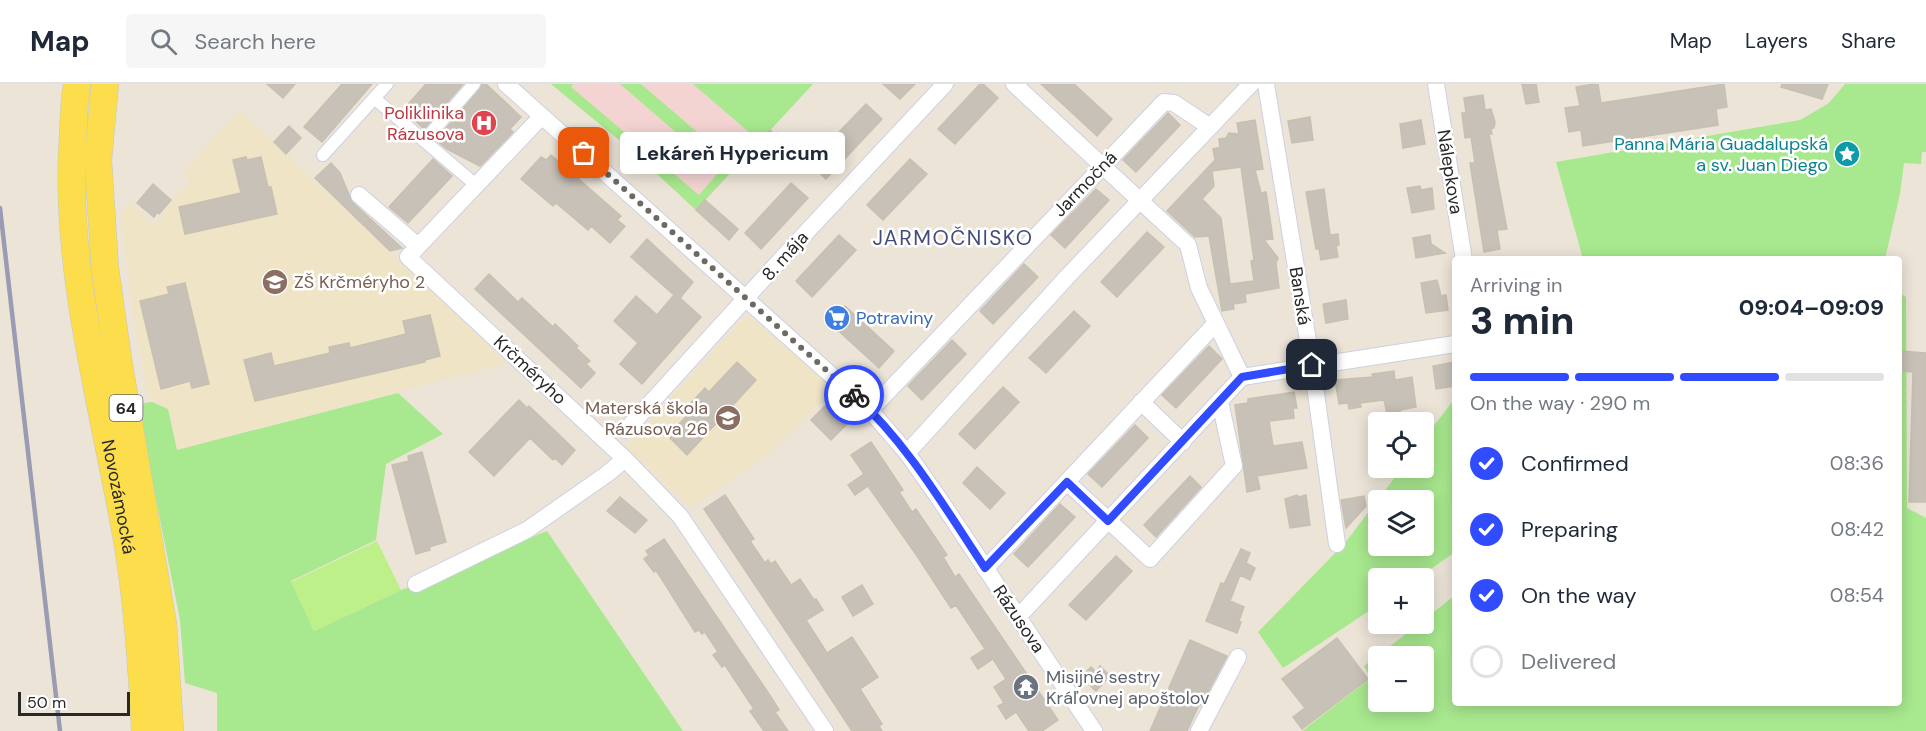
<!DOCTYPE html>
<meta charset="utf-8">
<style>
:root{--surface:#fff;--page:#f6f6f7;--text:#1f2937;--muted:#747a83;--line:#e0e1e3;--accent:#314bff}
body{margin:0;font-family:"DM Sans",sans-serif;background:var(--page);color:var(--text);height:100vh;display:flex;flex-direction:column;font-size:22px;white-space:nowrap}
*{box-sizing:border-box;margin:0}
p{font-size:20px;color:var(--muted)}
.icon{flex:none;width:33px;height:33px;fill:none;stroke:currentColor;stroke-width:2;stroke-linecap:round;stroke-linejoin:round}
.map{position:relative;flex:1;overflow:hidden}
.drawer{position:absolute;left:1452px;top:172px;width:450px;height:450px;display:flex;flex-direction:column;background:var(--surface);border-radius:6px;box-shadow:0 3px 15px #0003}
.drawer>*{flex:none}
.fabs{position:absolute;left:1368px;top:328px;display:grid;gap:12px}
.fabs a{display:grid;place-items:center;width:66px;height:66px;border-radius:6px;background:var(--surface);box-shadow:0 3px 15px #0003;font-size:30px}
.scale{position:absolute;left:18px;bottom:15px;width:112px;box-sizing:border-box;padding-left:6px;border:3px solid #282828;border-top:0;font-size:16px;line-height:21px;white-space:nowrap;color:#282828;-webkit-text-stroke:4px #fff;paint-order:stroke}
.pin{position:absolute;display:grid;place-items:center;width:51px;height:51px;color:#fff;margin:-26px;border-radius:12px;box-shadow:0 3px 9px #0006}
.courier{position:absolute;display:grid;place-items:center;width:60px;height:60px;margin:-30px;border:4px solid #314bff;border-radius:50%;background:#fff;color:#222;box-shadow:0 2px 8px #0007}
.bubble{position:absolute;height:42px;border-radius:6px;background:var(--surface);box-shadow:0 3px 15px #0003;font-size:20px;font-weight:800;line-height:42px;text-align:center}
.overview em{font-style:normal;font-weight:800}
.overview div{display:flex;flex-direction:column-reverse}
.overview{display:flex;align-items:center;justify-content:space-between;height:102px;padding:0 18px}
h1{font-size:39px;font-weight:800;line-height:45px}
.bar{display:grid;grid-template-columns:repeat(4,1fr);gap:9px 6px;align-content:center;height:72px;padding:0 18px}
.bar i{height:8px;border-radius:4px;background:var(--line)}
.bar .on{background:var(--accent)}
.bar p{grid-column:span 4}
ol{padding:0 18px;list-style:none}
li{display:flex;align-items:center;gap:18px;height:66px}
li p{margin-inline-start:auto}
li .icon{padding:6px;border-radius:50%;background:var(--accent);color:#fff;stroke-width:4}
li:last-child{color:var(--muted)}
li i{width:33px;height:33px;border:3px solid var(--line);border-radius:50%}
header{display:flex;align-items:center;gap:36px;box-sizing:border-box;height:84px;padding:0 30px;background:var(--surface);border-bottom:2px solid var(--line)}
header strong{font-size:28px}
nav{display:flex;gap:33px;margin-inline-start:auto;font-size:21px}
.search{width:420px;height:54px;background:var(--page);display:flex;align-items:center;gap:15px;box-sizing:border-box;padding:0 21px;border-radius:6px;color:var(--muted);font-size:22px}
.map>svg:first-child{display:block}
.education{fill:#efe4c5}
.medical{fill:#f4d4d3}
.green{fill:#a8e88e;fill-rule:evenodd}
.pitch{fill:#bef089}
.building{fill:#c7c1b8;stroke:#c7c0b1;stroke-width:1.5;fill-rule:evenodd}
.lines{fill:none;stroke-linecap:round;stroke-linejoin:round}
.pedestrian-casing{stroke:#cdd0e3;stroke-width:14}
.minor-casing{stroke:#cdd0e3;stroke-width:18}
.primary-casing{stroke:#c7c7c7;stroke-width:28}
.pedestrian{stroke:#fff;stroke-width:12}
.minor{stroke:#fff;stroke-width:16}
.primary{stroke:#fcdd4c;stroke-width:27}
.rail{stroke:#9a9cb4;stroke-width:4.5}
.done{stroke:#6d6a65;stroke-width:6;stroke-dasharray:0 10.8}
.route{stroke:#314bff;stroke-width:8}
.labels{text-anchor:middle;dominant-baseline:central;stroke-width:5;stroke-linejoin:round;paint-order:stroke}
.shield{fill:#fff;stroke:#686868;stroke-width:1.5}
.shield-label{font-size:16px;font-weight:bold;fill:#282828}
.health-label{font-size:18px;fill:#be3a42;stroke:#fff;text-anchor:end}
.culture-label{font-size:18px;fill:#0d838f;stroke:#fff;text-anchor:end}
.street-label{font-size:18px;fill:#282828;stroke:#fff}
.education-label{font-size:18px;fill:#785e54;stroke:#fff;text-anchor:start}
.shop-label{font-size:18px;fill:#366cbe;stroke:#fff;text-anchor:start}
.worship-label{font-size:18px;fill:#5b616d;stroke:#fff;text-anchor:start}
.quarter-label{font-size:21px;letter-spacing:1.5px;fill:#454b7b;stroke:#fff}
</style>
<header>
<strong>Map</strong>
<div class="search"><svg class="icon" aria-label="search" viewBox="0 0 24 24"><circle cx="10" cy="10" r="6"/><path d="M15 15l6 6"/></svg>Search here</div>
<nav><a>Map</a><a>Layers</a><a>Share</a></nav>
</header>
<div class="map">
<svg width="1926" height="647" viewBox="0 0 1926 647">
<rect width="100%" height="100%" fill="#ece4d7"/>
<path class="education" d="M239 26 286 70 507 279 177 366 168 325 152 317 147 306 131 217 121 135 123 126 129 119 154 141 190 97 183 90Z
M747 231 834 305 771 367 691 424 626 363Z"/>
<path class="medical" d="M551 0H813L696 126 630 65Z"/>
<path class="green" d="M551 0H573L571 3 699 111 751 50 693 0H813L696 126 630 65Z
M620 0H641L717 65 725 59 702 84 701 83 707 75Z
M1845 0H1926V68H1922L1921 80 1904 79 1900 110 1885 175H1583L1556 78 1800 36 1829 19Z
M1899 209 1906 213 1907 424 1926 434V647H1302L1371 594 1364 582 1419 540H1424V536L1455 511V620H1899ZM1378 573H1424V618H1378Z
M398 309 443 350 386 380 376 456 291 497 314 547 401 506 547 447 683 647H217V609L185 599 180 536 137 320 152 318 168 325 177 366Z
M1455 314V468L1417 495H1378V521L1283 584 1258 548 1345 459 1402 384H1424V355ZM1378 417H1424V462H1378Z"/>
<path class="pitch" d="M377 457 401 506 314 547 291 498Z"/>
<path class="building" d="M267 0H295L283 14Z
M342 0H372L322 58 304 43Z
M426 0H463L424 45 403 26Z
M482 0H486L521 33 510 45 513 48 480 82 447 65 436 56 480 5Z
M883 0H915L900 15Z
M980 0H983L998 14 955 60 938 45Z
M1041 0H1074L1112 35 1097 52Z
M1522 0H1536L1539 18 1526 20Z
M1594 0H1598L1601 19 1724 0 1727 23 1716 25 1718 41 1583 62 1581 46 1569 48 1565 24 1580 22 1576 3Z
M1782 0H1828L1822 15 1781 3Z
M1483 11 1485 26 1491 25 1495 38 1494 44 1491 45 1492 50H1489L1507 145 1497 146 1500 165 1484 168 1470 79H1475L1471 53 1465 54 1462 29H1466L1464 14Z
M866 20 882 35 826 95 809 79Z
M1168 29 1180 41 1136 88 1123 76Z
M1310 33 1313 56 1292 59 1288 37Z
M1255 36 1263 85 1255 86 1261 109 1266 108 1273 155 1264 156 1278 174 1276 179 1279 204 1245 210 1246 218 1233 220 1234 225 1222 227 1209 152 1195 153 1167 127 1215 76 1213 65 1220 63 1219 55 1226 54 1229 49 1239 50 1237 39ZM1241 83 1254 176 1251 177 1254 197 1230 200 1221 134 1202 115 1214 102 1212 87Z
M1421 36 1425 60 1403 64 1400 40Z
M289 42 301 54 286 70 274 58Z
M770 46 779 54 750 87 741 78Z
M551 71 621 132 617 136 625 142 610 159 591 142 588 146 556 119 553 122 521 95 541 73 546 76Z
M246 73 247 76 261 73 268 103H271L277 130 185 150 179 123 241 109 233 76Z
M433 75 452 92 408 139 389 123Z
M910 75 927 90 883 136 867 121Z
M331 79 340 89 352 118 402 164 390 167 315 94Z
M791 99 808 114 761 165 745 149Z
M153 100 171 116 159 130 157 128 154 133 137 119Z
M1420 102 1421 106 1432 104 1434 125 1412 129 1407 104Z
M1096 105 1109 116 1065 164 1051 151Z
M1324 105 1330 151 1338 150 1339 161 1336 162 1338 173 1321 176 1319 165H1316L1306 108Z
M705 116 738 145 729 156 696 126Z
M1147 148 1164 163 1117 213 1101 198Z
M839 151 856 166 812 213 796 197Z
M1430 151 1431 160 1445 169 1416 174 1413 154Z
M647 155 693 198 680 214 701 233 642 300 620 280 638 259 614 237 636 212 657 231 674 211 631 173Z
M1024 180 1038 193 993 240 980 227Z
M489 190 518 218 522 214 553 243 555 240 578 262 576 264 590 277 586 280 595 289 581 304 475 205Z
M1437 196 1441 212 1446 211 1448 226 1426 229 1421 199Z
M185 199 209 300 192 304 190 297 161 305 140 217 169 210 167 203Z
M1346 216 1348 235 1326 239 1323 220Z
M845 222 894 267 879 284 830 239Z
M1074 227 1090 242 1046 289 1029 274Z
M430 231 440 272 425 276V278L255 317 244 276 271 269 274 282 330 269 329 263 349 259 350 264 406 250 403 237Z
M952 256 966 270 922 316 908 302Z
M1209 262 1222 275 1176 324 1162 311Z
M1899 267 1926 269V418H1909L1913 288 1899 287Z
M737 278 756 296 687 371 668 352 695 323 691 319 705 304 709 308Z
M1455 278V302L1436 305 1433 282Z
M1394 287 1395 296 1412 293 1416 323 1400 326 1401 332 1388 334 1384 316 1360 319 1361 323 1349 325 1348 319 1339 320 1335 296 1373 293 1372 290Z
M1003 303 1019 318 975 365 959 350Z
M1294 308 1297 324H1293L1294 334 1269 337 1273 362 1302 358 1307 384 1257 392 1260 405 1247 408 1235 321 1248 319V315Z
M519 316 527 324 529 322 575 366 562 381 555 374 553 376 530 354 494 392 469 368Z
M828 319 848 339 831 356 811 336Z
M1135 341 1148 354 1102 403 1088 390Z
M871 358 903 406 899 408 912 428 916 425 947 471 943 473 955 493 959 490 1058 636 1042 647H1029L1016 628 1006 635 998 622 1004 619 994 603 1006 595 993 575 978 585 971 574 985 565 956 521 951 524 917 472 868 402 855 411 848 401 864 390 851 371Z
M422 368 446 458 429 463 430 466 416 470 392 381 409 377 408 372Z
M977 383 1005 409 990 425 963 399Z
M1190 392 1201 403 1156 453 1144 441Z
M725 411 754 455 750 457 765 479 768 476 771 480 775 477 791 501 800 495 814 516 816 515 823 526 806 536 827 569 852 553 878 593 860 605 882 640 879 642 882 647H852L812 586 704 425Z
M1297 411 1299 413 1306 411 1310 441 1290 444 1285 415Z
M1364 412 1366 422 1346 444 1341 416Z
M620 413 647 436 635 449 607 427Z
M1060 420 1075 433 1028 483 1014 470Z
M664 455 771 613 779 626 775 628 788 647H764L750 627 754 625 725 581 722 583 713 571 718 568 705 548 702 550 699 546 695 548 656 486 654 488 644 475 649 471 646 467Z
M1241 465 1250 469 1246 479 1255 484 1250 496 1240 491 1230 517 1244 523 1239 537 1241 538 1237 549 1206 537 1221 499 1224 500Z
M1116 472 1132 487 1086 536 1069 521Z
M862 501 873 520 853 532 842 513Z
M1337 554 1368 595 1302 645 1293 633 1305 624 1282 595Z
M1190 556 1227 572 1201 621H1199L1187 647H1150Z
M1100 582 1110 592 1096 607 1081 593 1091 583 1096 588Z"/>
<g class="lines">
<g class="pedestrian-casing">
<path id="pedestrian" d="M374 14 476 101
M424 57 474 0
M323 71 387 0"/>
</g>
<g class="minor-casing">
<path id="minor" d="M506 0 869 325 907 369 938 413 1094 647
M1014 0 1188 161 1199 204 1242 293
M1266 0 1312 281 1337 460
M1436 0 1464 176
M542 32 408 173 625 375 680 432 825 647
M359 111 418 162
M1141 318 1183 358
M869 325 879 317 1164 18 1174 19 1210 43
M626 346 786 170 945 0
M907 369 1067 193 1251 0
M1067 398 1150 475 1234 382 1220 318
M985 485 1216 239
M416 500 527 446 607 390 625 375
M1018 533 1242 293 1455 260
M1199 647 1238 573"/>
</g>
<g class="primary-casing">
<g id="primary">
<path id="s1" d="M77 0C74 16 74 33 73 50 63 188 105 327 128 462 138 523 142 585 145 647"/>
<path d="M105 0 98 76 105 184 118 275 163 540 170 647"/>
</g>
</g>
<use href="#pedestrian" class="pedestrian"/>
<use href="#minor" class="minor"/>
<use href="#primary" class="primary"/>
<path class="rail" d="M0 124 60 647"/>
</g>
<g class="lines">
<path class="done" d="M584 69 854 311"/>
<path class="route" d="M854 311C908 360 945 424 985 484L1067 398 1108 437 1242 293 1312 281"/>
</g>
<defs>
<g id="hospital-disc" transform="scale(1.35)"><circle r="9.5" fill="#e0444e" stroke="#fff"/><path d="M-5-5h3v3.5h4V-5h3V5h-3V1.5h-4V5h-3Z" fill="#fff"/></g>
<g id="sight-disc" transform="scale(1.35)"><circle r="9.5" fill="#0f9aa8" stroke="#fff"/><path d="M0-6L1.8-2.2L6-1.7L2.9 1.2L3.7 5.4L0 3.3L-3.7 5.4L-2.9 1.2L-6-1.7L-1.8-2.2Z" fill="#fff"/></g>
<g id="school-disc" transform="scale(1.35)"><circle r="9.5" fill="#8d6e63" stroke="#fff"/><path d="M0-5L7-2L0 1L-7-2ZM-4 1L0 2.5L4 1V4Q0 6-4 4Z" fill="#fff"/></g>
<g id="supermarket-disc" transform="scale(1.35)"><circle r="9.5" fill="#3f7fe0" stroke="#fff"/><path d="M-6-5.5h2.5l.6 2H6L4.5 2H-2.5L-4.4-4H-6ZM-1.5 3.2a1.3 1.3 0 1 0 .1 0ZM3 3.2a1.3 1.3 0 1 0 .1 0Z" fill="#fff"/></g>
<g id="temple-disc" transform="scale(1.35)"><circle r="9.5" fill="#6b7280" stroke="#fff"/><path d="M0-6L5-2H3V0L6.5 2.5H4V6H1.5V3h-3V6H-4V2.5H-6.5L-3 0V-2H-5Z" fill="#fff"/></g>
</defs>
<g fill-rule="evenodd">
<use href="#hospital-disc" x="484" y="39"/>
<use href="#sight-disc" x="1847" y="70"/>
<use href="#school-disc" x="275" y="198"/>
<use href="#supermarket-disc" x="837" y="234"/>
<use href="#school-disc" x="728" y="334"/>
<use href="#temple-disc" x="1026" y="603"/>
</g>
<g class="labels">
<rect class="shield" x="109.5" y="311" width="33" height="26" rx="4.5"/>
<g class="shield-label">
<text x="126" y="324">64</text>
</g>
<g class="health-label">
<text x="464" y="29">Poliklinika<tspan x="464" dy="21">Rázusova</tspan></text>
</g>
<g class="culture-label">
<text x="1828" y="60">Panna Mária Guadalupská<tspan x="1828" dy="21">a sv. Juan Diego</tspan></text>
</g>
<g class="street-label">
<text transform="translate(1450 88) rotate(81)">Nálepkova</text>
<text transform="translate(1085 100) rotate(-46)">Jarmočná</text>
<text transform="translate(785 172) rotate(-48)">8. mája</text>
<text transform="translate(1300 212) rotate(81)">Banská</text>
<text transform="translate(530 286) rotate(43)">Krčméryho</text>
<text stroke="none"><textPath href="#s1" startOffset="417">Novozámocká</textPath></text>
<text transform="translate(1019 535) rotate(56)">Rázusova</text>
</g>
<g class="education-label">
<text x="294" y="198">ZŠ Krčméryho 2</text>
<text x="708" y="324" text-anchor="end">Materská škola<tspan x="708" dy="21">Rázusova 26</tspan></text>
</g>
<g class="shop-label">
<text x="856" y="234">Potraviny</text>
</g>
<g class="worship-label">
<text x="1046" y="593">Misijné sestry<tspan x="1046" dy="21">Kráľovnej apoštolov</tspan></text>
</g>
<g class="quarter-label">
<text x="953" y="154">JARMOČNISKO</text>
</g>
</g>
</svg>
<div class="fabs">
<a><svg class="icon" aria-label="locate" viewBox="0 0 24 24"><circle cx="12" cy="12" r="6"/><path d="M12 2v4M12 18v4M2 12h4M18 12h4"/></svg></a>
<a><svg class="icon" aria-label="layers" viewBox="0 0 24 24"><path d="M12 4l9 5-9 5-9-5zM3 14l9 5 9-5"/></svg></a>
<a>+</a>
<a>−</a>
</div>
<div class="scale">50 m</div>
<div class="pin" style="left:584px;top:69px;background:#ea580c"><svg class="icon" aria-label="bag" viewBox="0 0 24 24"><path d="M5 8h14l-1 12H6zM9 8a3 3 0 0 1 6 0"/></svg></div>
<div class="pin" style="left:1312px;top:281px;background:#1f2937"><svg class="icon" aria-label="home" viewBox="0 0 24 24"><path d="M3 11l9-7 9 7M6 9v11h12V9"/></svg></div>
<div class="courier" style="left:854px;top:311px"><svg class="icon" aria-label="bike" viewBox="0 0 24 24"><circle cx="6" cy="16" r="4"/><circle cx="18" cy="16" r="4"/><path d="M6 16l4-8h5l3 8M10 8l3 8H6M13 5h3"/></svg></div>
<div class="bubble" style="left:620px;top:48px;width:225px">Lekáreň Hypericum</div>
<section class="drawer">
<div class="overview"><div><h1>3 min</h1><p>Arriving in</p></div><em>09:04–09:09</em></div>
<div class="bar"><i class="on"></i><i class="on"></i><i class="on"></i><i></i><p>On the way · 290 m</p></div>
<ol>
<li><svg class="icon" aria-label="check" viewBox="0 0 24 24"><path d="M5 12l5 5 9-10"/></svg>Confirmed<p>08:36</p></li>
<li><svg class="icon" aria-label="check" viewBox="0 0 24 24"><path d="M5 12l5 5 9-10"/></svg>Preparing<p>08:42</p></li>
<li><svg class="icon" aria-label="check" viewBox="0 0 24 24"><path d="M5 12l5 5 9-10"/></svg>On the way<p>08:54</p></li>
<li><i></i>Delivered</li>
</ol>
</section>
</div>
